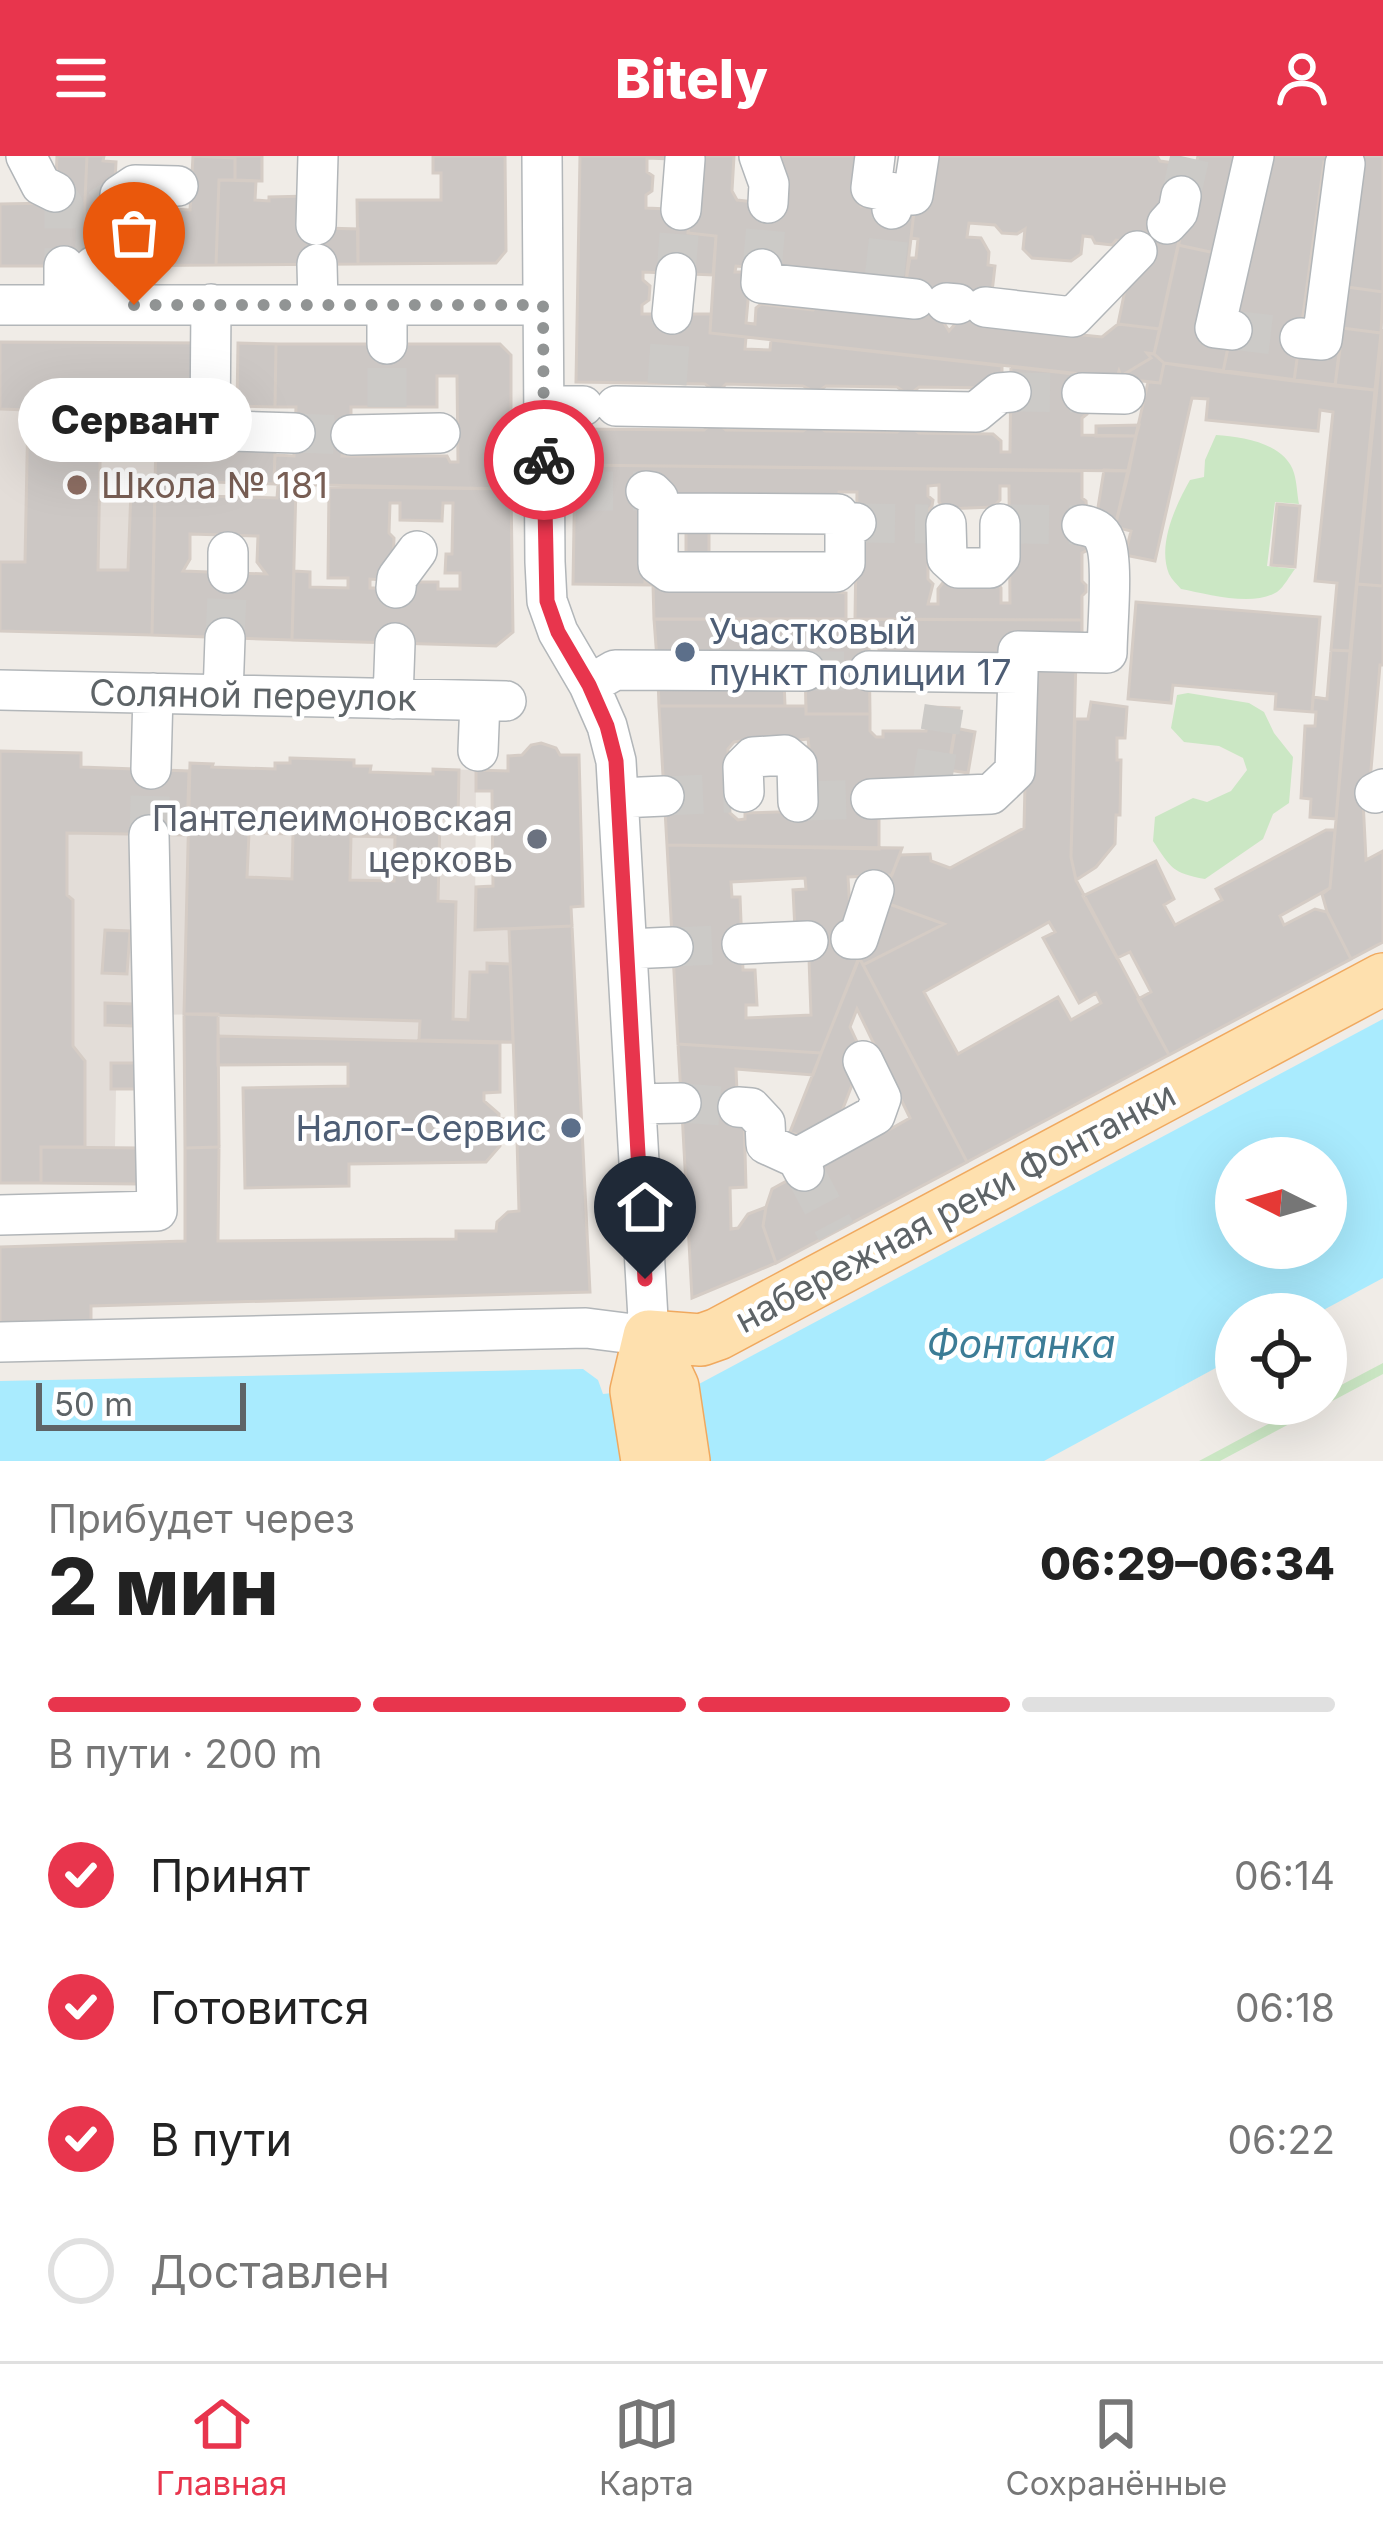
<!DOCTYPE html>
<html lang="ru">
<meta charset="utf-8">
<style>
:root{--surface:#fff;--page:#f2f2f2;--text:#222;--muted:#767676;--line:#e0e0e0;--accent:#e8354d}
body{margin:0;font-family:Inter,sans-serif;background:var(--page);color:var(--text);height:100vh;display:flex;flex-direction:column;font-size:45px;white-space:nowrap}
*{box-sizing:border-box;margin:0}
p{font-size:39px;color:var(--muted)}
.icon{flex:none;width:66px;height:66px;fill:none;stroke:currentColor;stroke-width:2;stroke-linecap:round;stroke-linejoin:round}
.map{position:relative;height:1305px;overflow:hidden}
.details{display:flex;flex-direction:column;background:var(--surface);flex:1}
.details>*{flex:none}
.needle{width:78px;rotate:275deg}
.tools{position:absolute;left:1215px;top:981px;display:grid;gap:24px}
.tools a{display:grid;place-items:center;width:132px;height:132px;border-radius:50%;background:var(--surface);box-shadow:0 12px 48px #0002;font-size:60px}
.scale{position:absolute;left:36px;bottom:30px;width:210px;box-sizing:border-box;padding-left:12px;border:6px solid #5e6467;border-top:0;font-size:33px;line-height:42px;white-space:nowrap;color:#5e6467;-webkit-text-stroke:9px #fff;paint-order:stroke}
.pin{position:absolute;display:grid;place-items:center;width:102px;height:102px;color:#fff;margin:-123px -51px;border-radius:50% 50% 50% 0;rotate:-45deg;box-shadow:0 0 12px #0007}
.pin .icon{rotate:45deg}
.courier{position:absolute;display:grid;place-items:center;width:120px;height:120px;margin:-60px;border:9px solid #e8354d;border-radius:50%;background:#fff;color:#222;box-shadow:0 3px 15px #0007}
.bubble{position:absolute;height:84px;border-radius:42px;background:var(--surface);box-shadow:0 12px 48px #0002;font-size:39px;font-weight:800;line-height:84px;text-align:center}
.overview em{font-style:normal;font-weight:800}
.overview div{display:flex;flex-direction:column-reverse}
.overview{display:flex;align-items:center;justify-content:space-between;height:204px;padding:0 48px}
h1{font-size:78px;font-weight:800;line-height:90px}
.bar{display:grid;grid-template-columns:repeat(4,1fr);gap:18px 12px;align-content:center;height:144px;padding:0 48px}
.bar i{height:15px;border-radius:9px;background:var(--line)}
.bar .current{background:var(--accent)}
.bar p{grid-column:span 4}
ol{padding:0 48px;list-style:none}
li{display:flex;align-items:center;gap:36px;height:132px}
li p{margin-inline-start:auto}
li .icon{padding:12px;border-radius:50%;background:var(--accent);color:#fff;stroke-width:4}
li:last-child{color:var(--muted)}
li i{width:66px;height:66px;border:6px solid var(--line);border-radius:50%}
header{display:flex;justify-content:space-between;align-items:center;height:156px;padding:0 48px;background:var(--accent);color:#fff;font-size:54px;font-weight:800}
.menu{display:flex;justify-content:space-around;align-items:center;height:168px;border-top:3px solid var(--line);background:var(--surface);font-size:33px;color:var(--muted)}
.menu a{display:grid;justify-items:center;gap:6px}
.menu .current{color:var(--accent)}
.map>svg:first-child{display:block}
.education{fill:#e3ddd8}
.green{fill:#cbe7c4}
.water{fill:#a9ebfe;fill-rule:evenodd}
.building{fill:#ccc7c4;stroke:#d5ccc5;stroke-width:3;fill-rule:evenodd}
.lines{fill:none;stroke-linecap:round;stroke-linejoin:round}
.minor-tunnel{stroke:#cccac7;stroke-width:39;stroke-dasharray:39 20;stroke-linecap:butt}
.minor-casing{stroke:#b2b6b9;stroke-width:42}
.major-casing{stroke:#f0a95f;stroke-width:54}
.minor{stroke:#fff;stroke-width:39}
.major{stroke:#fee0ae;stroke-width:51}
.done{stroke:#919494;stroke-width:12;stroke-dasharray:0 21.6}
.route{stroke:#e8354d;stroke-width:15}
.education-dot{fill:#8d6e63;stroke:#fff;stroke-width:4.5}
.service-dot{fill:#5c6f8a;stroke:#fff;stroke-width:4.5}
.worship-dot{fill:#6b7280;stroke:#fff;stroke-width:4.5}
.labels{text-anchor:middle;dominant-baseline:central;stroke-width:9;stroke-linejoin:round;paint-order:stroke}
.education-label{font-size:36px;fill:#785e54;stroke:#fff;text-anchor:start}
.service-label{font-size:36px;fill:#4e5e75;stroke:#fff;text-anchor:start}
.street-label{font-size:36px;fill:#5e6467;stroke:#fff}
.worship-label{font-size:36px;fill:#5b616d;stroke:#fff;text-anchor:end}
.water-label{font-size:39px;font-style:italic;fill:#3c7c96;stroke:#fff}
</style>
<header><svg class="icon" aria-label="menu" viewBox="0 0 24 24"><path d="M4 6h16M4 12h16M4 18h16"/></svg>Bitely<svg class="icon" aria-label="person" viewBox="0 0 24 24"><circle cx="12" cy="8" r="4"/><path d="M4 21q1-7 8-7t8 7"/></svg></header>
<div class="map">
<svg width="1383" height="1305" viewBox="0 0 1383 1305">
<rect width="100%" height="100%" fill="#f0ece7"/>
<path class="education" d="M0 186 202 253H157L152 479 0 475Z
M0 595 81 597 82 611 189 615 190 607 213 608V611L274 613 275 607H289L290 602 354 604 355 610H371V616L433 618V613L476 614 475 774 509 773 513 888 218 880 217 858 147 859 146 907H111L116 933 115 991H42L41 1027H0Z"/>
<path class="green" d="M1216 279C1243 281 1285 287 1294 317 1297 327 1297 338 1299 348L1275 346 1267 410 1295 413C1290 419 1284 431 1277 436 1253 451 1207 438 1181 433 1177 428 1172 424 1169 418 1157 388 1176 349 1190 324L1204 321 1205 304Z
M1188 537 1249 547 1264 556 1274 577 1293 601 1289 647 1273 658 1263 683 1205 723C1172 717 1171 712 1153 685L1155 661 1193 642 1207 646 1231 635 1247 614 1243 602 1219 590 1184 586 1171 572 1177 539Z
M1383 1207V1218L1220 1305H1199L1306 1248H1326V1237Z"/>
<path class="water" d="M1383 863V1122L1316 1158H1236V1201L1044 1305H0V1225L583 1213 598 1224 603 1238 699 1228ZM1236 1002H1326V1092H1236Z"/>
<path class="building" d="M57 0H87L82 110H0V48L55 47Z
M87 0H104L103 5 116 6 115 26 124 50 190 54 193 0 235 2V24H219L216 109 82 110Z
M216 0H262V25L235 24V2Z
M433 0H505L506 95 496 107 358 108 357 44H441V17H433Z
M580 0H694V4L647 2V16L653 20 652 35 646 39V52L690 54 688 77 716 80 713 119 643 116V124L650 130 649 144 642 149V158H711L710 177 746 181 745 193 770 194 771 184 1002 210V227L994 232 919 231 913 236 903 235 897 231 826 230 820 234H811L803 230 726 228 721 233H712L705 228 576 226Z
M694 0H734L732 35 737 44 774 48 779 2 783 0H862L857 44 861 50 914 56 906 125 736 110 735 116H747L750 122 746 167 755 168 756 152 761 148 813 154 820 148 947 140 944 167 949 175 955 168 959 141 984 169 1102 181 1118 168 1160 173 1154 198 1147 197 1151 202 1121 220 1119 215 1117 222 710 177 716 80 688 77Z
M927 0H1157L1160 5 1196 10 1160 173 1118 168 1130 110 1138 87 1116 84 1112 89 1095 87 1092 81 1083 80 1081 98 1071 105 1032 102 1023 93 1025 73 1017 78 1002 77 995 69 969 67 967 81 981 82 989 96 988 109 995 110 991 145 916 136 906 125 910 102H916L918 83 911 82 914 56Z
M1198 0H1236L1215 97 1178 89Z
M1268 0H1383V136L1347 131 1360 10 1324 6 1294 225 1223 216Z
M219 24 256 25 255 44 269 45V41L309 40 324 72 358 73V108L216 109Z
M1178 89 1215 97 1230 181 1223 216 1164 207 1154 198Z
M1347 131 1383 136 1381 177 1342 172Z
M1342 172 1381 177 1375 234 1335 230Z
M1383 173V430L1357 428Z
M0 186 203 187 202 253 157 252V273H125V254H101L98 414H128L131 334 155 335 152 479 0 475V406H25L28 254 0 253Z
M238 187 276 188 275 251 237 250Z
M276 188H500L511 199V333L274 328 275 299 294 300 296 251H275ZM437 220H457L458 306H450L447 300H342L343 293H351V251H437Z
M1299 189 1340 193 1335 230 1294 225Z
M1147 197 1154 198 1164 207 1160 227 1117 222 1119 215 1121 220 1151 202Z
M1164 207 1375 234 1350 495 1331 494 1337 427 1315 425 1333 256 1320 254 1318 275 1206 264 1208 243 1192 242 1155 405 1125 399 1131 375 1115 371 1148 226 1160 227Z
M1011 211 1083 219 1087 258 1082 262V279L1136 280 1129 315 575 309V273L704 274 710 269H720L726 274 803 275 809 271H818L825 275 897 276 903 272H912L919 277 993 278 1001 285V296H1010Z
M1139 269 1136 280H1096V270Z
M156 291 275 295 274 328 155 324Z
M575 309 1082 315V342L1086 345 1090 393 1082 397V425L1086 429V436L1082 440V464L855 463 857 336H839L838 350 668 338 646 328 645 426 836 425V436L846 437V463H654L653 429 573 428ZM939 329V346L945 353 993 351 1000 344V330H1009L1010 447H1001V432L995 423 945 424 938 433V448H928L933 428 928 423V355L932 350 933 344 928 340V330Z
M1104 314 1129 315 1115 371 1096 364Z
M155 324 170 325 169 339 277 342 278 329H296L292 484 152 479ZM190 378 258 380 257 406 266 418 183 415 190 403Z
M329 331 511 333 513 476 496 490 292 484 294 415 310 416V431L348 432V422H328ZM390 347H400V364L442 365 443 347H453L452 398H446L445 417H460V433H438V426H402V432H370V423L383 424 393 412 394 382 389 377Z
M1277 348 1300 350 1295 411 1271 409Z
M686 366H709V406H686Z
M1357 428 1383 430V509H1380L1370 625 1362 624 1366 704 1383 695V786L1351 803 1327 756 1322 738 1330 732Z
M1136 446 1320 461 1312 556 1275 553 1276 538 1173 529 1171 547 1128 543Z
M654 463 1082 464V492L1010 504 879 503V485H869L870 558H806L805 503H657Z
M1331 494 1350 495 1336 663 1310 661 1311 643 1301 642 1305 570H1315L1316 556H1312L1313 541 1327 543Z
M1028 500 1076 501 1071 701 1076 724 1169 899 967 1006 863 809 944 768 881 745 900 699 930 698 931 705 950 712 1024 672ZM1049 766 1055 776 1043 782 1079 847 1096 837 1101 847 1071 864 1058 841 958 898 924 836Z
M658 523 784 524 785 550H659Z
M1091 546 1127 551 1125 582H1117V604H1121L1120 659H1116L1115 688 1096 711 1076 724 1071 701 1075 563H1088Z
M659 550H806V558H870V575L876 581H883V575H926L930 551 959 552 945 634 879 654V693L667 689ZM808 583 809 591H805L808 655 745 657V663L738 664 730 657 728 593 734 586 742 585V591Z
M955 572 975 576 968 617 948 614Z
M541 587 556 592 560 599H579L583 750 571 751 572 770 475 774 476 731 493 730 492 635H476V614L508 615V600L522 599 531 589Z
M0 595 81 597V611L189 615 187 679 67 677V739L73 744V890L85 905V991H41V1027H0Z
M290 602 354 604V610H371L370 616 433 618V613L459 614 458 663 440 662 438 745 456 746 453 863 468 864 470 816H487V807L510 808 513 886 419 884 420 865 184 858 190 607 213 608 212 611 275 613V607H290ZM249 677 293 678 292 723 247 721ZM351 680 395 681 394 725 350 724Z
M1326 674H1335L1330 732 1280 760 1284 769 1315 753 1327 756 1351 803 1169 899 1138 843 1151 836 1130 796 1117 802 1083 740 1156 705 1174 743 1164 749 1175 769 1222 744 1216 733Z
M667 689 902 692 892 719 848 721 852 788H865L821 897 678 888ZM805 722 806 733 793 734 795 774H808L811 859 746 862V849H757L755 814H743L740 741H732L731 726Z
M881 745 944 768 863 809 859 801Z
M572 770 590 1136 91 1150V1166L0 1169V1091L185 1085V992L219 991 218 1085 456 1083V1075H496L497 1066 508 1056 519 1055 517 983H500V990L486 1006 349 1008V1030L245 1032 243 932 348 930V908L218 909V880L500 887V936L484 937V945L499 958V963H516L509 773Z
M105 774 130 775 127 818 102 817Z
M859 801 967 1006 776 1107 763 1070 766 1051 772 1033 812 1011 830 992 790 976ZM857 853 910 962 885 976 842 955 857 916 858 888 850 871Z
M105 847 133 848V870L105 869Z
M184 858H218L219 991 185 992Z
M678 888 821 897 813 919 736 913 738 960 682 956Z
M111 907H146V933H111Z
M682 956 744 961 746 1031 730 1032 731 1073 738 1072 748 1058 766 1051 763 1070 776 1107 692 1142Z
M41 991 139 992V1028L41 1027Z"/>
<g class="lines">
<path class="minor-tunnel" d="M55 36 64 50V110
M1181 40 1190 0
M94 110 96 55 120 39
M762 113 768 47
M676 117 681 54
M884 123 892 53
M1232 174 1300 182
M667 228 672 158
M1011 236 1082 237
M387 251V188
M295 277 351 279
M574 335H646
M856 367 928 368
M1010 368 1082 369
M225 482 228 417
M805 515H869
M931 634 944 551
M664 640 730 637
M807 645 871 643
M149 679 151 613
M673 791 742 788
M681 947 738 951
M804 1015 836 1075"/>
<g class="minor-casing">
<path id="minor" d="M26 0 41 29 55 36
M759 0 769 28 768 47
M875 0 871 32 895 37 892 53
M895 37 913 39 919 0
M120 39 135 29 178 30
M681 54 685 3
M1167 68 1178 56 1181 40
M316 69 318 0
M317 108 318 149
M64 110V149
M94 110 95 149
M762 113 761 127 915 143
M946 147 958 148
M0 149H543
M985 151 1073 161 1137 95
M672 158 676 117
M1232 174 1215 172 1254 0
M1300 182 1322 184 1345 8
M387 188V149
M1082 237 1125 238
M544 250H583
M616 250 976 256 999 237 1011 236
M164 273 295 277
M210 275 211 148
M351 279 440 277
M646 335 652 336 658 342V408L669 416H836L845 407V367
M658 357 838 358 845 367H856
M946 368 947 402 958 412H990L1000 401V368
M228 417V396
M396 432 397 422 417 395
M869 515 1018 517 1015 615 991 638 871 643
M1018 517V495L1107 497C1107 472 1114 406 1105 385 1101 374 1093 371 1082 369
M589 529 615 514 805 515
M0 534 506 545
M223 539 225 482
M393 543 395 487
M478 595 480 545
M151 613 153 537
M744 636 743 611 753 601 785 599 797 609 798 646
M1375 637 1383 633
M620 642 664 640
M851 783H858L874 734
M742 788 808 785
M628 793 673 791
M636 948 681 947
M738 951 751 952 765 967 766 988 797 1002 804 1015
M797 1002 875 959 881 942 863 905
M0 1059 157 1055 149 679
M0 1186 586 1172 649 1180 616 605 607 570 589 529 558 476 547 445 545 406 542 0"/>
</g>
<g class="major-casing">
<path id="major" d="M649 1180 701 1184 718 1178 1383 823
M649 1180 673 1231 684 1305
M647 1305 636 1235 649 1180"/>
</g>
<use href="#minor" class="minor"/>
<use href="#major" class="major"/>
</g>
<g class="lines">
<path class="done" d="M134 149H543L544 304"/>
<path class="route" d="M544 304 547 445 558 476 589 529 607 570 616 605 645 1123"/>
</g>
<circle class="education-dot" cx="77" cy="329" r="12"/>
<g class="service-dot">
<circle cx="685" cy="496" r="12"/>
<circle cx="571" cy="972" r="12"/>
</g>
<circle class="worship-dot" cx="537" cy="683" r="12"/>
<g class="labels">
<g class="education-label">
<text x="101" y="329">Школа № 181</text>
</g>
<g class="service-label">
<text x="709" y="475">Участковый<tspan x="709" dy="41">пункт полиции 17</tspan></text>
<text x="547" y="972" text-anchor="end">Налог-Сервис</text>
</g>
<g class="street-label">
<text transform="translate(253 539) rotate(1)">Соляной переулок</text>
<text transform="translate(955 1051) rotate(-28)">набережная реки Фонтанки</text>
</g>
<g class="worship-label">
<text x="513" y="662">Пантелеимоновская<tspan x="513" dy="41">церковь</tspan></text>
</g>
<g class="water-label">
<text x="1021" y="1187">Фонтанка</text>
</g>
</g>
</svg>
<div class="tools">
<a><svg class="needle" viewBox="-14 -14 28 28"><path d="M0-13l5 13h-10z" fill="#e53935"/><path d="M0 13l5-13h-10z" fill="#767676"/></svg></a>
<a><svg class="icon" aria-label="locate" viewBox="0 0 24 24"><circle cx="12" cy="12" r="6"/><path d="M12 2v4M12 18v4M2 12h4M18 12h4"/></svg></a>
</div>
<div class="scale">50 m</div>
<div class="pin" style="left:134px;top:149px;background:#ea580c"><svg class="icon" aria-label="bag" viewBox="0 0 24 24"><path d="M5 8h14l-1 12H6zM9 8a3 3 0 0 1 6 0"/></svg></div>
<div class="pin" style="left:645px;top:1123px;background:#1f2937"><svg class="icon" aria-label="home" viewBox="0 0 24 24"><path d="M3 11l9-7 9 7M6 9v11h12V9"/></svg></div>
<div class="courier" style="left:544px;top:304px"><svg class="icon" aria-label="bike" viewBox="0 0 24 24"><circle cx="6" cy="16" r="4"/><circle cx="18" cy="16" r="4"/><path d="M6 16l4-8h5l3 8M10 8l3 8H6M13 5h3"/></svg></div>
<div class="bubble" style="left:18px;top:222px;width:234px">Сервант</div>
</div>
<section class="details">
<div class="overview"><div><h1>2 мин</h1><p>Прибудет через</p></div><em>06:29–06:34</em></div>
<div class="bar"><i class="current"></i><i class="current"></i><i class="current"></i><i></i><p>В пути · 200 m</p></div>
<ol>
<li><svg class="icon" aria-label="check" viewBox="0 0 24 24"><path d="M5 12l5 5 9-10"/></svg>Принят<p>06:14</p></li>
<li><svg class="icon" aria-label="check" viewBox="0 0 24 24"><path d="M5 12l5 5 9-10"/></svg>Готовится<p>06:18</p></li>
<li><svg class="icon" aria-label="check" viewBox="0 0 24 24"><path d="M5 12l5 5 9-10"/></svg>В пути<p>06:22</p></li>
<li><i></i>Доставлен</li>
</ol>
</section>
<nav class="menu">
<a class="current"><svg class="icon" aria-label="home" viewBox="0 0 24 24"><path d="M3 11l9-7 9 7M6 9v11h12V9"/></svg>Главная</a>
<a><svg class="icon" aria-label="map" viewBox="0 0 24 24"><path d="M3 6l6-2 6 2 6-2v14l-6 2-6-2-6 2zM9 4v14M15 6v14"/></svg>Карта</a>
<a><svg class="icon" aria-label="saved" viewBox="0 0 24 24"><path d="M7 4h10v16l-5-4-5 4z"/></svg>Сохранённые</a>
</nav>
